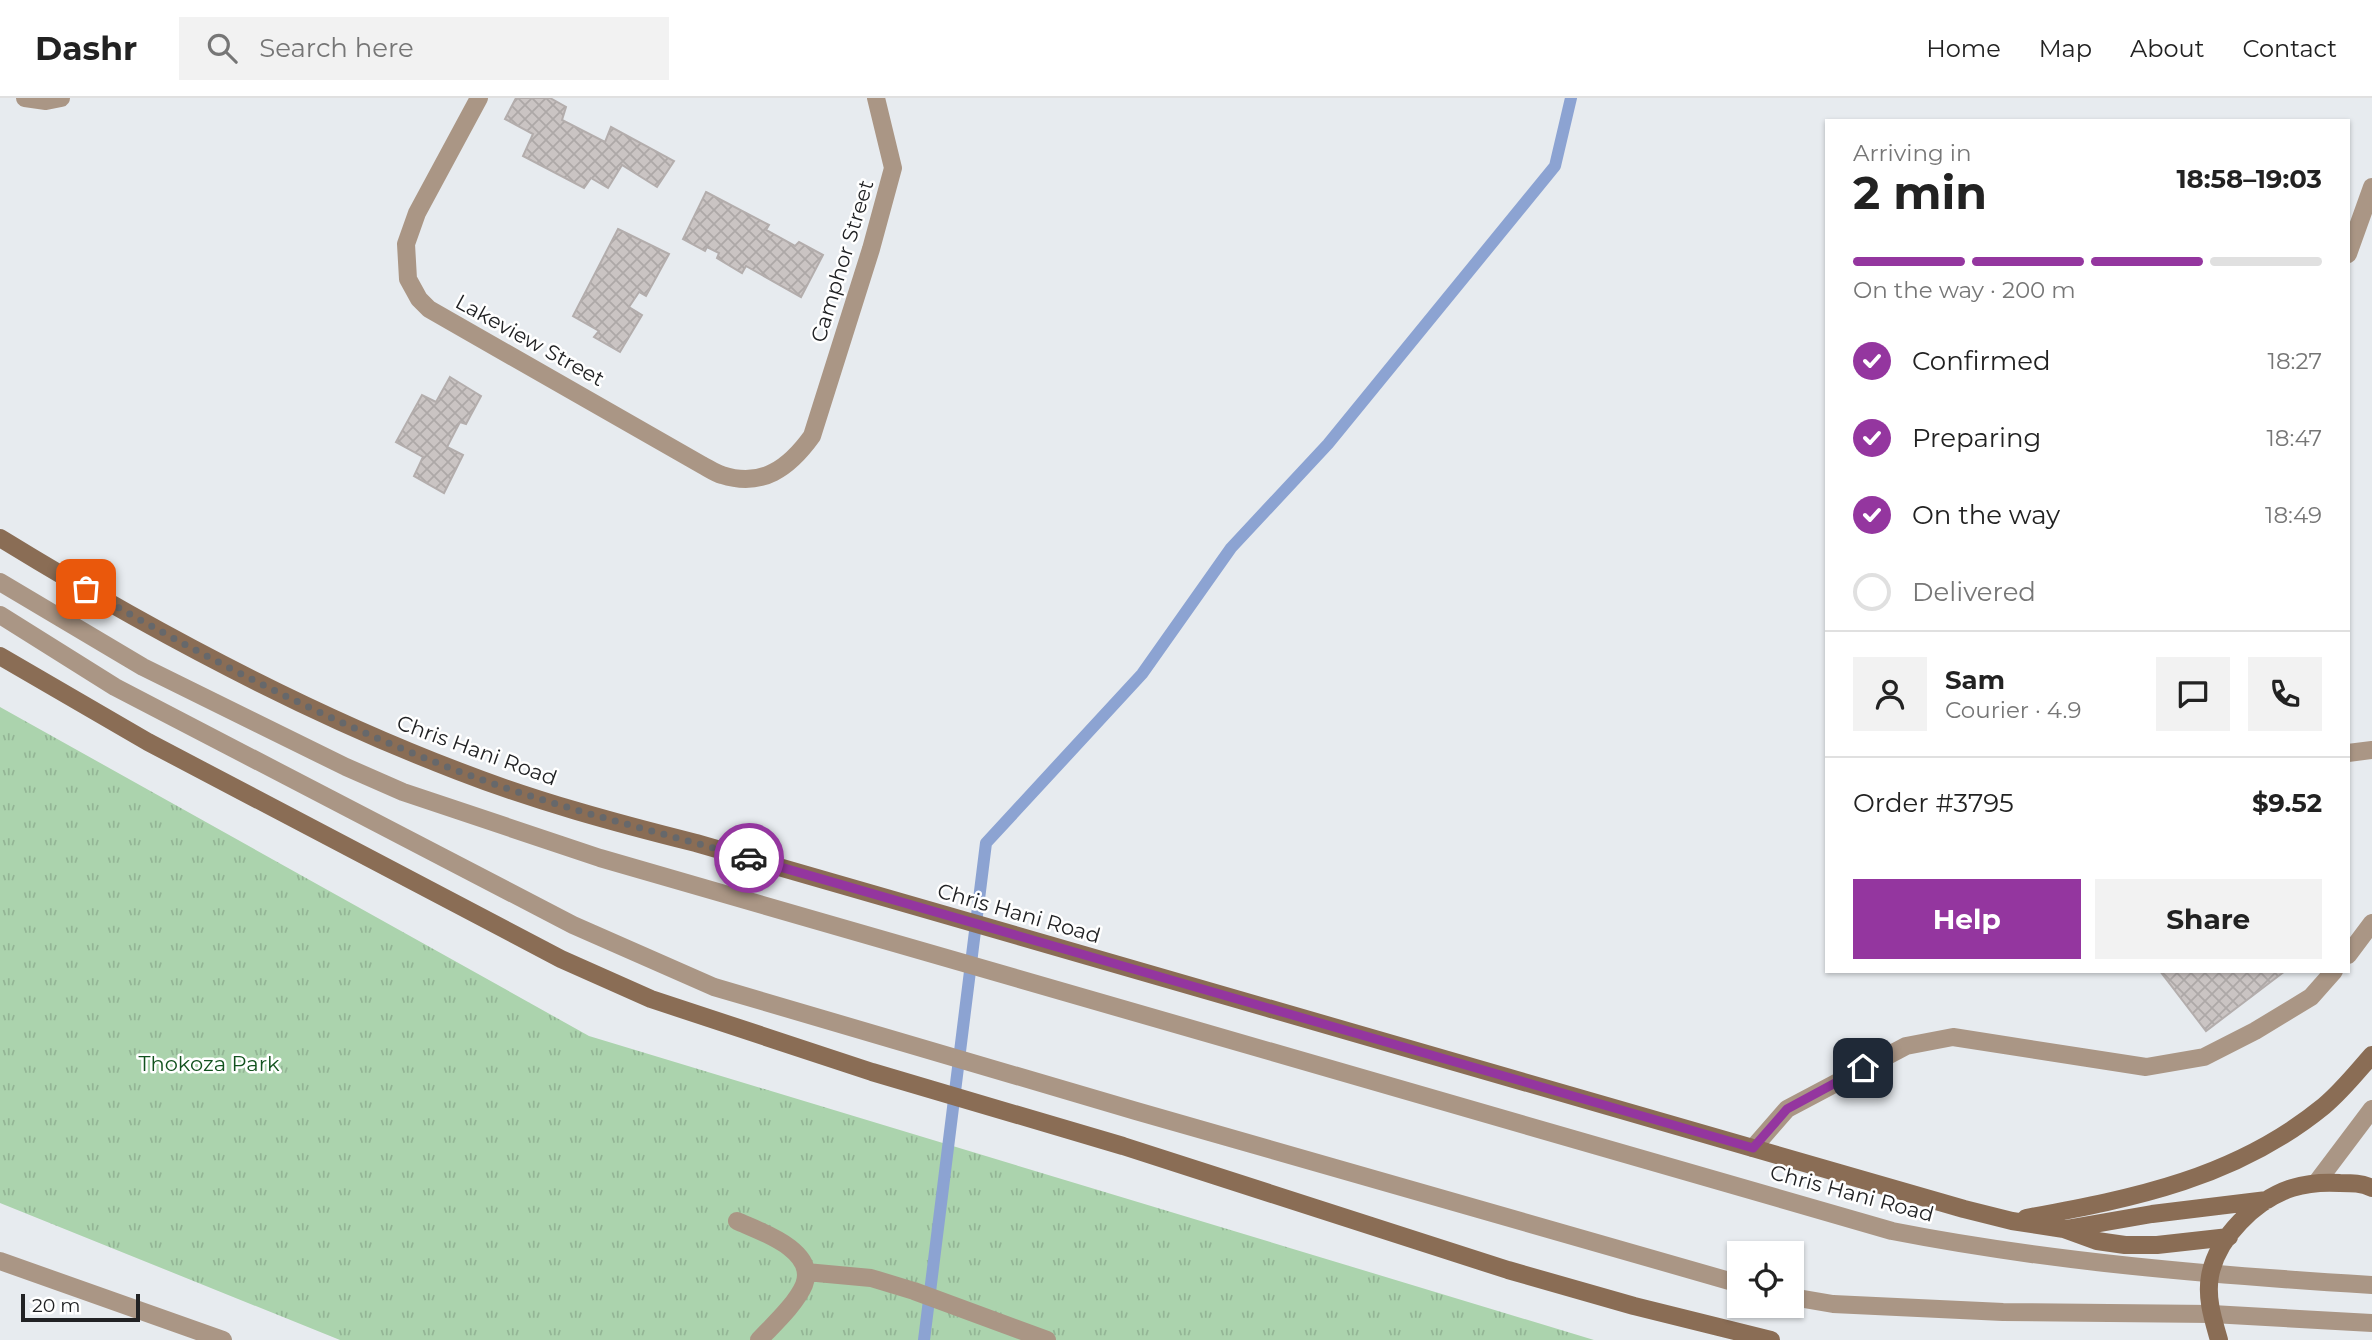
<!DOCTYPE html>
<meta charset="utf-8">
<style>
:root{--surface:#fff;--page:#f2f2f2;--text:#222;--muted:#767676;--line:#e0e0e0;--accent:#94369f}
body{margin:0;font-family:Montserrat,sans-serif;background:var(--page);color:var(--text);height:100vh;display:flex;flex-direction:column;font-size:26px;white-space:nowrap}
*{box-sizing:border-box;margin:0}
p{font-size:23px;color:var(--muted)}
.icon{flex:none;width:38px;height:38px;fill:none;stroke:currentColor;stroke-width:2;stroke-linecap:round;stroke-linejoin:round}
.map{position:relative;flex:1;overflow:hidden}
.side{position:absolute;left:1825px;top:21px;width:525px;height:854px;display:flex;flex-direction:column;background:var(--surface);border-radius:0px;box-shadow:0 2px 5px #0004}
.side>*{flex:none}
.controls{position:absolute;left:1727px;top:1143px;display:grid;gap:14px}
.controls a{display:grid;place-items:center;width:77px;height:77px;border-radius:0px;background:var(--surface);box-shadow:0 2px 5px #0004;font-size:35px}
.scale{position:absolute;left:21px;bottom:18px;width:119px;box-sizing:border-box;padding-left:7px;border:4px solid #212224;border-top:0;font-size:19px;line-height:24px;white-space:nowrap;color:#212224;-webkit-text-stroke:5px #fff;paint-order:stroke}
.pin{position:absolute;display:grid;place-items:center;width:60px;height:60px;color:#fff;margin:-30px;border-radius:14px;box-shadow:0 4px 10px #0006}
.courier{position:absolute;display:grid;place-items:center;width:70px;height:70px;margin:-35px;border:5px solid #94369f;border-radius:50%;background:#fff;color:#222;box-shadow:0 2px 9px #0007}
.summary em{font-style:normal;font-weight:700}
.summary div{display:flex;flex-direction:column-reverse}
.summary{display:flex;align-items:center;justify-content:space-between;height:119px;padding:0 28px}
h1{font-size:46px;font-weight:700;line-height:52px}
.bar{display:grid;grid-template-columns:repeat(4,1fr);gap:10px 7px;align-content:center;height:84px;padding:0 28px}
.bar i{height:9px;border-radius:5px;background:var(--line)}
.bar .current{background:var(--accent)}
.bar p{grid-column:span 4}
.line{display:flex;align-items:center;gap:18px;padding:0 28px;border-top:2px solid var(--line)}
.line div{flex:1}
.round{display:grid;place-items:center;flex:none;width:74px;height:74px;border-radius:0px;background:var(--page)}
ol{padding:0 28px;list-style:none}
li{display:flex;align-items:center;gap:21px;height:77px}
li p{margin-inline-start:auto}
li .icon{padding:7px;border-radius:50%;background:var(--accent);color:#fff;stroke-width:4}
li:last-child{color:var(--muted)}
li i{width:38px;height:38px;border:4px solid var(--line);border-radius:50%}
.primary-button{display:flex;gap:14px;margin-top:auto;padding:14px 28px}
.primary-button a{flex:1;height:80px;border-radius:0px;background:var(--accent);color:#fff;font-size:28px;font-weight:700;line-height:80px;text-align:center}
.primary-button a+a{background:var(--page);color:var(--text)}
header{display:flex;align-items:center;gap:42px;box-sizing:border-box;height:98px;padding:0 35px;background:var(--surface);border-bottom:2px solid var(--line)}
header strong{font-size:33px}
nav{display:flex;gap:38px;margin-inline-start:auto;font-size:24px}
.search{width:490px;height:63px;background:var(--page);display:flex;align-items:center;gap:18px;box-sizing:border-box;padding:0 24px;border-radius:0px;color:var(--muted);font-size:26px}
.map>svg:first-child{display:block}
.grass{fill:url(#grass-tufts)}
.lines{fill:none;stroke-linecap:round;stroke-linejoin:round}
.stream{stroke:#8ca3d2;stroke-width:12}
.building{fill:url(#building-cross-hatch);stroke:#b3adac;stroke-width:2}
.service{stroke:#aa9685;stroke-width:18}
.minor{stroke:#aa9685;stroke-width:18}
.tertiary{stroke:#aa9685;stroke-width:18}
.secondary{stroke:#8a6d55;stroke-width:18}
.done{stroke:#66686b;stroke-width:7;stroke-dasharray:0 12.6}
.route{stroke:#94369f;stroke-width:9}
.labels{text-anchor:middle;dominant-baseline:central;stroke-width:5;stroke-linejoin:round;paint-order:stroke}
.street-label{font-size:21px;fill:#212224;stroke:#fff}
.park-label{font-size:21px;fill:#12521e;stroke:#fff}
</style>
<header>
<strong>Dashr</strong>
<div class="search"><svg class="icon" aria-label="search" viewBox="0 0 24 24"><circle cx="10" cy="10" r="6"/><path d="M15 15l6 6"/></svg>Search here</div>
<nav><a>Home</a><a>Map</a><a>About</a><a>Contact</a></nav>
</header>
<div class="map">
<svg width="2372" height="1242" viewBox="0 0 2372 1242">
<defs>
<pattern id="grass-tufts" width="24" height="20" patternUnits="userSpaceOnUse" patternTransform="scale(1.75)"><rect width="24" height="20" fill="#abd3ad"/><path d="M3 7l-1-3M5 7V3M7 7l1-3M15 17l-1-3M17 17v-4M19 17l1-3" fill="none" stroke="#93b595"/></pattern>
<pattern id="building-cross-hatch" width="8" height="8" patternUnits="userSpaceOnUse" patternTransform="scale(1.75)"><rect width="8" height="8" fill="#cac4c3"/><path d="M0 0l8 8M0 8l8-8" fill="none" stroke="#ada8a7"/></pattern>
</defs>
<rect width="100%" height="100%" fill="#e7ebef"/>
<path class="grass" d="M0 609 589 938 1594 1242H340L0 1105Z"/>
<g class="lines">
<path class="stream" d="M924 1242 986 745 1142 576 1231 450 1328 346 1555 68 1571 0"/>
</g>
<path class="building" d="M516 0H550L566 9 562 22 605 44 611 29 674 63 657 89 622 67 608 90 591 80 584 90 523 58 533 36 505 21Z
M706 94 769 127 766 132 795 148 799 144 823 157 801 199 746 168 742 175 717 160 719 155 707 149 705 153 683 141Z
M618 131 669 156 646 198 639 194 629 209 642 217 620 254 594 239 599 233 573 218Z
M450 279 481 298 466 326 460 324 447 349 463 357 444 395 414 378 423 359 396 344 422 297 436 304Z
M2160 873H2285L2206 933Z"/>
<g class="lines">
<path class="service" d="M2348 156 2372 89
M0 484 143 569 346 669 403 694 600 760 1892 1133C2050 1164 2211 1177 2372 1187
M0 517 115 589 573 827 714 889 1136 1013 1740 1186
M2348 655 2372 652
M2348 857 2372 825
M1753 1050 1787 1011 1906 948 1953 939 2146 969 2204 959 2255 933 2311 899 2334 873
M737 1123C759 1133 818 1152 804 1187 796 1206 773 1227 759 1242
M806 1174 871 1180 914 1193 1047 1242
M1792 1199 1833 1206 2003 1214 2212 1216 2372 1225"/>
<path class="minor" d="M25 0 46 3 61 0
M479 0 417 115 406 146 408 181 419 201 429 211 702 367C708 370 715 375 722 377 762 390 789 370 812 338L871 151 893 70 876 0
M0 1163 223 1242"/>
<path class="tertiary" d="M2317 1084 2372 1011"/>
<path class="secondary" d="M0 440C145 529 298 612 458 673 535 703 616 725 696 745L1964 1111 2012 1123 2064 1131 2097 1143 2125 1147H2157L2229 1139
M0 558 148 644 561 861 651 901 872 974 1123 1048 1508 1172 1634 1208 1771 1242
M2026 1120C2135 1100 2236 1080 2324 1008 2342 993 2357 974 2372 957
M2066 1131 2152 1116 2267 1102
M2219 1242C2213 1221 2206 1200 2210 1178 2217 1139 2256 1102 2292 1090 2308 1085 2324 1084 2340 1085 2352 1085 2362 1085 2372 1090"/>
</g>
<g class="lines">
<path class="done" d="M86 491C205 560 329 624 458 673 553 709 652 732 749 760"/>
<path class="route" d="M749 760 1753 1050 1787 1011 1863 970"/>
</g>
<g class="labels">
<g class="street-label">
<text transform="translate(842 163) rotate(-73)">Camphor Street</text>
<text transform="translate(530 242) rotate(29)">Lakeview Street</text>
<text transform="translate(477 652) rotate(20)">Chris Hani Road</text>
<text transform="translate(1019 815) rotate(16)">Chris Hani Road</text>
<text transform="translate(1852 1095) rotate(15)">Chris Hani Road</text>
</g>
<g class="park-label">
<text x="209" y="965">Thokoza Park</text>
</g>
</g>
</svg>
<div class="controls">
<a><svg class="icon" aria-label="locate" viewBox="0 0 24 24"><circle cx="12" cy="12" r="6"/><path d="M12 2v4M12 18v4M2 12h4M18 12h4"/></svg></a>
</div>
<div class="scale">20 m</div>
<div class="pin" style="left:86px;top:491px;background:#ea580c"><svg class="icon" aria-label="bag" viewBox="0 0 24 24"><path d="M5 8h14l-1 12H6zM9 8a3 3 0 0 1 6 0"/></svg></div>
<div class="pin" style="left:1863px;top:970px;background:#1f2937"><svg class="icon" aria-label="home" viewBox="0 0 24 24"><path d="M3 11l9-7 9 7M6 9v11h12V9"/></svg></div>
<div class="courier" style="left:749px;top:760px"><svg class="icon" aria-label="car" viewBox="0 0 24 24"><path d="M5 17H2v-5l4-1 3-4h7l3 4 3 1v5h-3M9 17h6M6 11h13"/><circle cx="7" cy="17" r="2"/><circle cx="17" cy="17" r="2"/></svg></div>
<section class="side">
<div class="summary"><div><h1>2 min</h1><p>Arriving in</p></div><em>18:58–19:03</em></div>
<div class="bar"><i class="current"></i><i class="current"></i><i class="current"></i><i></i><p>On the way · 200 m</p></div>
<ol>
<li><svg class="icon" aria-label="check" viewBox="0 0 24 24"><path d="M5 12l5 5 9-10"/></svg>Confirmed<p>18:27</p></li>
<li><svg class="icon" aria-label="check" viewBox="0 0 24 24"><path d="M5 12l5 5 9-10"/></svg>Preparing<p>18:47</p></li>
<li><svg class="icon" aria-label="check" viewBox="0 0 24 24"><path d="M5 12l5 5 9-10"/></svg>On the way<p>18:49</p></li>
<li><i></i>Delivered</li>
</ol>
<div class="line" style="height:126px"><a class="round"><svg class="icon" aria-label="person" viewBox="0 0 24 24"><circle cx="12" cy="8" r="4"/><path d="M4 21q1-7 8-7t8 7"/></svg></a><div><b>Sam</b><p>Courier · 4.9</p></div><a class="round"><svg class="icon" aria-label="chat" viewBox="0 0 24 24"><path d="M4 5h16v11H9l-5 4z"/></svg></a><a class="round"><svg class="icon" aria-label="phone" viewBox="0 0 24 24"><path d="M5 4h4l2 5-3 2q2 4 5 5l2-3 5 2v4C11 20 4 13 5 4z"/></svg></a></div>
<div class="line" style="height:91px"><div>Order #3795</div><b>$9.52</b></div>
<div class="primary-button"><a>Help</a><a>Share</a></div>
</section>
</div>
